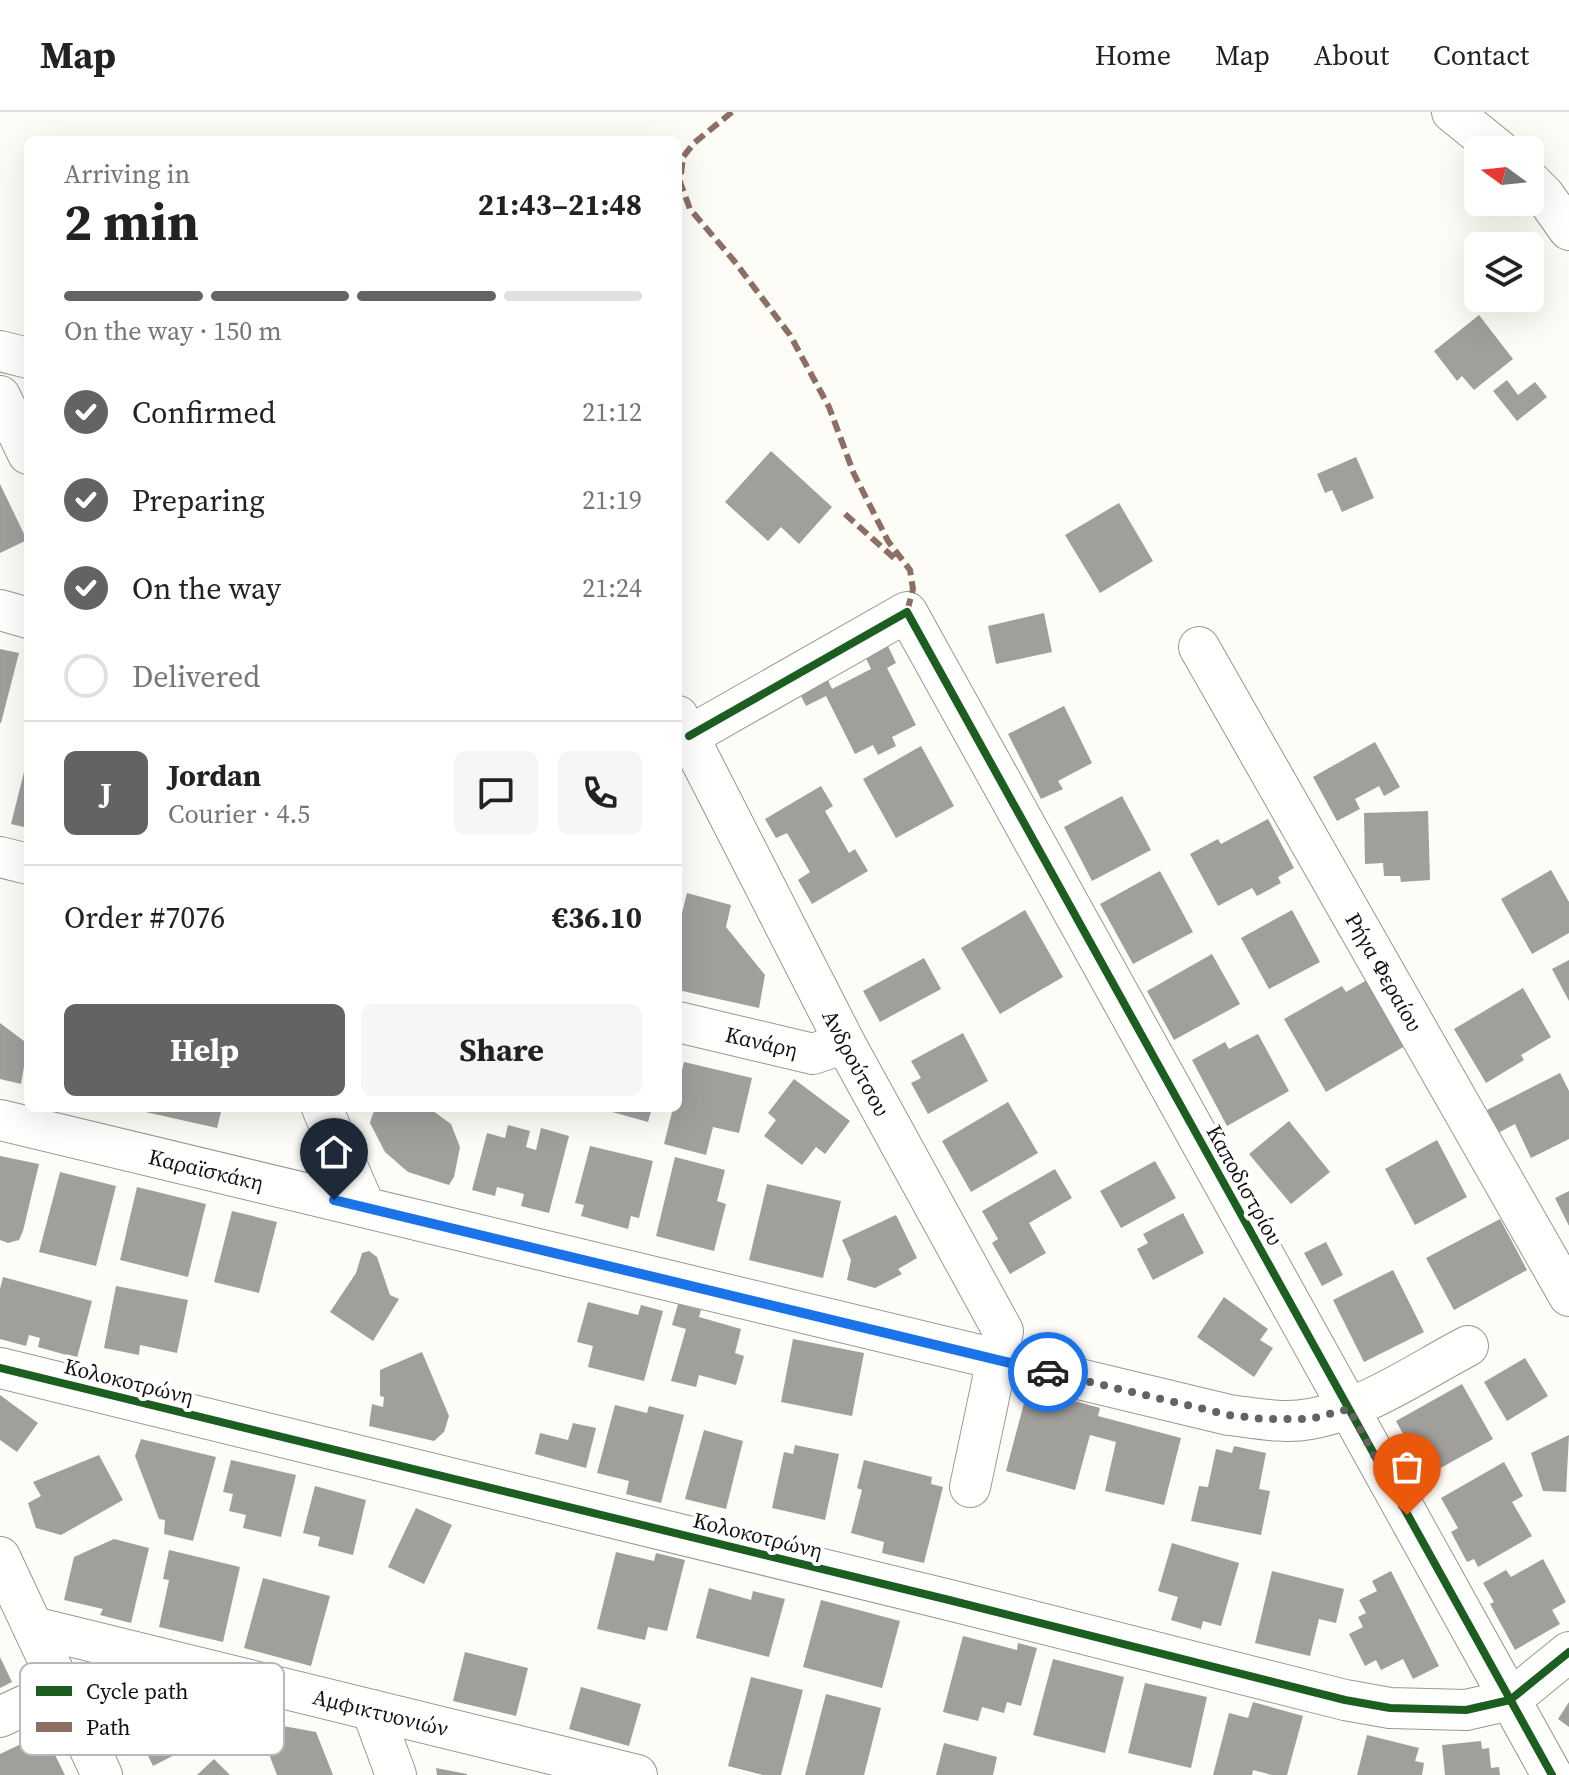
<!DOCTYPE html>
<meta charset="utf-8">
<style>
:root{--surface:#fff;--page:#f6f6f6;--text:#222;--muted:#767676;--line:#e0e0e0;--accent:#646362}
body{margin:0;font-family:"Source Serif 4",serif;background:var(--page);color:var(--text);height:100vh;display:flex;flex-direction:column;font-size:30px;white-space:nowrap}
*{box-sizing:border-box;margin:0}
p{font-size:26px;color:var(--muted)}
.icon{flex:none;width:44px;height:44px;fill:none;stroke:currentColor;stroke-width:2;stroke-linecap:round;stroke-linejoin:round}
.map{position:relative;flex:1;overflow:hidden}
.sheet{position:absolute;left:24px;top:24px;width:658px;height:976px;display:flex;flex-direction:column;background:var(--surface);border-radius:12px;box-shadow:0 8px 32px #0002}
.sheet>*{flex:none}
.needle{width:52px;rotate:285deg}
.fabs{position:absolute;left:1464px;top:24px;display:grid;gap:16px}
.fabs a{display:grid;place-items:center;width:80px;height:80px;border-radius:12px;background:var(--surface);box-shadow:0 8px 32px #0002;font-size:40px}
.pin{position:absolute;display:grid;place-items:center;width:68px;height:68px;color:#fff;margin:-82px -34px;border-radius:50% 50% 50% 0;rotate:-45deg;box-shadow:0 0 8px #0007}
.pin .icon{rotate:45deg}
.courier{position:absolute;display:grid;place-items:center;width:80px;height:80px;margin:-40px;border:6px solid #1a73e8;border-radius:50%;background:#fff;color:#222;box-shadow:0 2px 10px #0007}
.headline em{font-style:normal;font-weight:700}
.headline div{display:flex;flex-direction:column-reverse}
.headline{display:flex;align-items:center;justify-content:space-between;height:136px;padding:0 40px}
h1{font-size:52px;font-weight:700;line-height:60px}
.bar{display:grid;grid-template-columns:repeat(4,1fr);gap:12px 8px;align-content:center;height:96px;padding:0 40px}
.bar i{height:10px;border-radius:6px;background:var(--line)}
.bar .current{background:var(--accent)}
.bar p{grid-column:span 4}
.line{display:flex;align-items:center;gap:20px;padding:0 40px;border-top:2px solid var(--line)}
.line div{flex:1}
.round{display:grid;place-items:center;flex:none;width:84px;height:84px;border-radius:12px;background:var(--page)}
ol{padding:0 40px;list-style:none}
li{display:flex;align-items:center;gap:24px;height:88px}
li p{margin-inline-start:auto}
li .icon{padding:8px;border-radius:50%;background:var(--accent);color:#fff;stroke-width:4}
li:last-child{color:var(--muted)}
li i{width:44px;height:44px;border:4px solid var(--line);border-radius:50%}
.primary-button{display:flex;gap:16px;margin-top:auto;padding:16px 40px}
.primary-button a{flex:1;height:92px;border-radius:12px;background:var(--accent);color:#fff;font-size:32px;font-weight:700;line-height:92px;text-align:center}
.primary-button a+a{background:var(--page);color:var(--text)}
header{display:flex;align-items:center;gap:48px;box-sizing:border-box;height:112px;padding:0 40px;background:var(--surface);border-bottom:2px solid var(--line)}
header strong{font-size:38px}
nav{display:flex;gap:44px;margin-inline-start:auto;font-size:28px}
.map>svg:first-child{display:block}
.building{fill:#a19f9c}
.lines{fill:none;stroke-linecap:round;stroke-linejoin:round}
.minor-casing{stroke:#979795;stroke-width:42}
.minor{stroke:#fffffe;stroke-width:40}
.quiet{stroke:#8d6e63;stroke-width:6;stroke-dasharray:12 6;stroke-linecap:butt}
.cycleway-casing{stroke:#fff;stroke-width:13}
.cycleway{stroke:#1b5e20;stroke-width:8}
.done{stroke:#646362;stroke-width:8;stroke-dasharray:0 14.4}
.route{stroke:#1a73e8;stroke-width:10}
.labels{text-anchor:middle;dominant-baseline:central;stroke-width:8;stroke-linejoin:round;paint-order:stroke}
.street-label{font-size:22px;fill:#111;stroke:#fff}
.key{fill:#fff;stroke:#b8b8b8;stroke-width:2}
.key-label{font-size:22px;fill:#111}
</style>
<header>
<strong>Map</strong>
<nav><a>Home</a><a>Map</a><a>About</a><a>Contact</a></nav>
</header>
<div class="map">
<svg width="1569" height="1663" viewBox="0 0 1569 1663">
<rect width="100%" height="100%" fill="#fdfcf7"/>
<path class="building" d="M1479 203 1513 247 1474 278 1462 264 1457 269 1434 239Z
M1507 268 1518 283 1535 270 1547 285 1517 309 1493 279Z
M771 339 832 395 799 432 781 415 768 429 725 390Z
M1356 345 1374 386 1342 400 1332 378 1325 381 1317 362Z
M0 372 27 428 0 441Z
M1119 391 1153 449 1100 481 1065 423Z
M1044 501 1052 540 996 552 988 514Z
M887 532 896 551 887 556 916 613 892 625 896 634 878 643 873 633 855 642 826 584 806 594 799 580 827 566 832 577 871 557 865 544Z
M0 537 19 541 1 611H0Z
M1064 594 1092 651 1058 669 1063 677 1041 687 1008 622Z
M1375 630 1400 675 1384 684 1379 674 1355 687 1360 697 1337 709 1313 665Z
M921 634 954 694 896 726 863 667Z
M27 648H28V716L11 712Z
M821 674 833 694 825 699 849 741 855 737 868 759 812 792 798 768 810 760 787 721 776 726 765 707Z
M1122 684 1151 738 1092 769 1064 715Z
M1428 699 1430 768 1401 770 1400 764H1384L1383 751 1365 752 1364 701Z
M1268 707 1294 756 1278 765 1281 771 1257 784 1252 776 1218 794 1190 742 1218 727 1221 732Z
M1551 758 1569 790V821L1532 842 1501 787Z
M1160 759 1193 820 1133 852 1100 792Z
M687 781 731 793 726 815 765 863 759 896 678 878V817Z
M1025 798 1063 865 1000 902 961 836Z
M1292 798 1320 850 1269 877 1241 826Z
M1212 842 1240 892 1174 928 1147 879Z
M924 846 941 877 880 910 863 879Z
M1569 848V889L1552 857Z
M1367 868 1405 934 1326 980 1284 907 1342 874 1346 880Z
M1523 876 1551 925 1521 943 1524 948 1486 971 1454 917Z
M0 911 28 932 21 972 0 967Z
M963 921 988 969 928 1002 911 971 921 966 911 949Z
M1258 922 1289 979 1227 1014 1192 948 1225 930 1229 937Z
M684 950 752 966 739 1021 713 1015 706 1043 664 1032 673 996H678V974Z
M1560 961 1569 979V1027L1531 1046 1515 1012 1498 1021 1487 998Z
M794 967 850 1009 825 1042 816 1035 802 1053 764 1024 776 1008 768 1001Z
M1008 990 1038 1041 971 1080 942 1029Z
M141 996H222L217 1016 141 999Z
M381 996H429L451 1012 460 1035 454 1065 449 1073 408 1060 385 1040 370 1011 373 1001Z
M598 996H652L648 1010Z
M1289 1009 1330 1060 1291 1092 1249 1042Z
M508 1013 530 1019 526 1035 536 1038 541 1016 569 1024 549 1101 521 1094 524 1082 497 1075 495 1084 472 1078 487 1021 505 1026Z
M1437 1028 1467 1085 1415 1113 1385 1057Z
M590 1034 653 1049 639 1106 631 1104 628 1117 581 1104 584 1093 575 1091Z
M0 1044 39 1052 23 1119 19 1128 8 1131 0 1128Z
M675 1045 725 1058 717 1089 726 1092 714 1139 656 1124Z
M1155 1049 1176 1086 1121 1116 1100 1079Z
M1055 1057 1072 1086 1029 1111 1046 1141 1010 1162 992 1131 998 1127 982 1099Z
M60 1060 116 1074 96 1154 39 1140Z
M767 1072 841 1089 823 1166 749 1148Z
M137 1075 206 1092 188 1165 120 1148Z
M1569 1079V1114L1555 1086Z
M232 1099 277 1110 259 1181 214 1170Z
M1183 1101 1204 1141 1153 1168 1137 1137 1148 1131 1143 1122Z
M896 1103 917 1146 898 1157 902 1162 875 1176 847 1168 851 1148 842 1128Z
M1500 1107 1527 1158 1454 1198 1426 1146Z
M1326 1130 1343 1163 1322 1174 1304 1141Z
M369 1139 377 1145 390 1183 399 1187 373 1229 330 1200 356 1161 362 1141Z
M1393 1158 1424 1220 1364 1250 1333 1188Z
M3 1165 92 1189 77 1246 38 1235 40 1226 29 1223 26 1234 0 1227V1177Z
M116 1174 188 1188 177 1241 140 1233 139 1243 104 1236Z
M1224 1185 1268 1217 1260 1228 1273 1236 1254 1265 1197 1225Z
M588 1190 638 1203 641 1193 663 1199 644 1269 588 1255 593 1234 577 1230Z
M678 1192 701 1198 699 1205 741 1217 735 1241 744 1244 736 1273 699 1263 696 1275 671 1269 686 1217 672 1213Z
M793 1227 864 1241 852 1304 781 1290Z
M422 1240 449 1304 444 1320 434 1329 369 1314 372 1292 383 1295 384 1285 380 1284V1258Z
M1525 1246 1548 1284 1507 1309 1484 1270Z
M1462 1272 1493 1327 1426 1364 1396 1309Z
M1028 1276 1100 1296 1098 1304 1181 1326 1164 1393 1105 1379 1116 1330 1090 1323 1075 1378 1006 1359Z
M0 1283 38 1311 17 1340 0 1328Z
M615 1293 647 1301 649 1294 684 1303 661 1391 626 1382 629 1369 597 1361Z
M573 1311 596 1316 586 1356 535 1342 540 1321 568 1328Z
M704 1318 743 1329 726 1397 685 1387Z
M1569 1323 1566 1380 1543 1379 1531 1341Z
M141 1327 216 1345 193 1429 164 1422 165 1408 159 1407 135 1344Z
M795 1333 839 1342 825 1408 772 1396 784 1340 793 1342Z
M1234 1334 1266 1341 1259 1377 1270 1379 1261 1423 1191 1409 1199 1374 1208 1375 1216 1337 1232 1341Z
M99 1343 123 1388 61 1423 36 1416 28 1391 41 1384 33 1370Z
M231 1348 296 1363 281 1425 243 1416 246 1403 229 1399 233 1382 223 1380Z
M864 1348 932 1365 931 1372 943 1375 924 1451 882 1441 884 1430 851 1421 862 1378 857 1376Z
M1504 1350 1523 1384 1512 1390 1532 1424 1478 1455 1474 1447 1467 1450 1451 1420 1458 1416 1441 1386Z
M315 1374 366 1388 353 1443 318 1434 320 1425 303 1421Z
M416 1396 452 1413 424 1472 388 1455Z
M114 1427 149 1436 131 1511 100 1503 103 1497 64 1488 74 1445Z
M1172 1431 1239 1451 1221 1514 1203 1509 1201 1517 1171 1508 1178 1485 1158 1479Z
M169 1438 240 1455 223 1530 159 1515 169 1468 163 1467Z
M616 1440 654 1449 656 1441 685 1448 667 1519 648 1515 645 1528 597 1517Z
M1543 1447 1566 1490 1552 1498 1560 1512 1515 1538 1490 1492 1494 1490 1483 1471 1506 1458 1511 1465Z
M1272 1459 1344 1477 1336 1511 1319 1507 1310 1544 1255 1531Z
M1391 1459 1439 1554 1413 1567 1403 1547 1381 1558 1376 1548 1365 1554 1349 1522 1363 1515 1358 1505 1366 1501 1359 1488 1377 1479 1372 1469Z
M263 1466 330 1484 311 1554 244 1536Z
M709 1476 751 1488 753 1479 785 1487 769 1545 696 1526Z
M821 1488 900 1509 882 1576 803 1555Z
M963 1524 1017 1538 1018 1531 1037 1536 1021 1594 1007 1590 1004 1601 982 1595 978 1609 943 1600Z
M465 1540 528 1556 516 1604 453 1589Z
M0 1545 12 1570 0 1576Z
M1053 1547 1124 1565 1105 1641 1033 1623Z
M751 1565 803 1578 781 1663H763L728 1654Z
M1145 1571 1207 1585 1191 1656 1128 1641Z
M581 1575 641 1592 629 1634 569 1617Z
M826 1582 881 1596 864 1663H805Z
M119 1584 203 1601 215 1596 225 1617 153 1654Z
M1253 1590 1303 1604 1287 1663H1272L1253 1658 1252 1663H1213L1229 1601 1248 1606Z
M1569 1590V1615L1558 1607Z
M261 1610 316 1620 333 1663H277L265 1632Z
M44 1621 65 1663H0V1642Z
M1367 1623 1419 1636 1415 1649 1424 1651 1422 1663H1357Z
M1481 1629 1482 1637 1489 1636 1491 1656 1499 1655 1500 1663H1445L1442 1633Z
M944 1631 997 1645 993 1663H936Z
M214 1647 230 1663H197Z
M436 1656 467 1662V1663H437Z"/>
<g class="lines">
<g class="minor-casing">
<g id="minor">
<path d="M1452 0 1499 38"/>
<path d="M1530 69 1544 83 1569 118"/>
<path d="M0 239 28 246"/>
<path d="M0 284 28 342"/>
<path d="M0 498 28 506"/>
<path id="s1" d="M1199 535 1569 1184"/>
<path id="s2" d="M678 604 845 931 1003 1219 970 1375"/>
<path d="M689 624 907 500 1552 1663"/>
<path d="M0 745 28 752"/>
<path id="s3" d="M678 910 813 942 845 931"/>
<path d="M322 996 365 1095"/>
<path id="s4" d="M0 1008 1229 1303C1255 1306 1283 1312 1310 1307 1364 1298 1420 1259 1468 1234"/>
<path d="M0 1256 949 1488 1345 1588 1390 1596 1466 1598 1510 1588 1569 1540"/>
<path d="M0 1445 102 1663"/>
<path id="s5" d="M33 1515 637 1663"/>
<path d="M372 1598 396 1663"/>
<path d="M0 1605 60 1577"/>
</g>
</g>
<use href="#minor" class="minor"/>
<path class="quiet" d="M732 0 694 31 683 45 680 70 690 97 735 150 790 223 829 295 854 362 888 429 910 458 913 477 907 500
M845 402 894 446"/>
<g class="cycleway-casing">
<path id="cycleway" d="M689 624 907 500 1552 1663
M0 1256 949 1488 1345 1588 1390 1596 1466 1598 1510 1588 1569 1540"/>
</g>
<use href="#cycleway" class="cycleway"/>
</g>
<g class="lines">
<path class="done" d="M1048 1260 1229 1303 1262 1307H1310L1349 1297 1407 1403"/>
<path class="route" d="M334 1088 1048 1260"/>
</g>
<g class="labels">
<g class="street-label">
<text stroke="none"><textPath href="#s1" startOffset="374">Ρήγα Φεραίου</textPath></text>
<text stroke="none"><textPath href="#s3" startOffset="86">Κανάρη</textPath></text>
<text stroke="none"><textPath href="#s2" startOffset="390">Ανδρούτσου</textPath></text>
<text stroke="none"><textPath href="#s4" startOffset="212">Καραϊσκάκη</textPath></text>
<text transform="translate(1245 1073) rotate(61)">Καποδιστρίου</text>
<text transform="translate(129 1269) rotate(14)">Κολοκοτρώνη</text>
<text transform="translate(758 1423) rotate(14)">Κολοκοτρώνη</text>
<text stroke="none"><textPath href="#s5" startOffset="358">Αμφικτυονιών</textPath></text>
</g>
</g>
<rect x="20" y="1551" width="264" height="92" rx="12" class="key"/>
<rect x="36" y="1574" width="36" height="10" fill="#1b5e20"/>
<rect x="36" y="1610" width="36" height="10" fill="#8d6e63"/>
<g class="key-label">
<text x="86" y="1587">Cycle path</text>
<text x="86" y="1623">Path</text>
</g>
</svg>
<div class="fabs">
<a><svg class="needle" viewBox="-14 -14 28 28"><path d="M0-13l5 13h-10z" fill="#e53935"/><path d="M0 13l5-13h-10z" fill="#767676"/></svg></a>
<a><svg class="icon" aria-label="layers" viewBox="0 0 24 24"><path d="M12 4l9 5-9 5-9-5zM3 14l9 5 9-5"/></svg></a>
</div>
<div class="pin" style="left:1407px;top:1403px;background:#ea580c"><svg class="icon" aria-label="bag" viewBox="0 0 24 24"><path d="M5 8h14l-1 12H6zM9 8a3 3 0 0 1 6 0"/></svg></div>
<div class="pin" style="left:334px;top:1088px;background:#1f2937"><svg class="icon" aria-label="home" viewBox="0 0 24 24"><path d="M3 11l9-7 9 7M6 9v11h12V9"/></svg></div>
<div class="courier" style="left:1048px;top:1260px"><svg class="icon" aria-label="car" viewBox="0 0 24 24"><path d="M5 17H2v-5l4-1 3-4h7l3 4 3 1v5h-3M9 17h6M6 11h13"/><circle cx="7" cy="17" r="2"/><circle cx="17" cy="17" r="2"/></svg></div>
<section class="sheet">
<div class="headline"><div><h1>2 min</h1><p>Arriving in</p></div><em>21:43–21:48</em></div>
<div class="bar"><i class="current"></i><i class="current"></i><i class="current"></i><i></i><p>On the way · 150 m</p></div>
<ol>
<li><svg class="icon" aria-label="check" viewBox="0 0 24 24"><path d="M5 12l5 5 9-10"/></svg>Confirmed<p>21:12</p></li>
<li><svg class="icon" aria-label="check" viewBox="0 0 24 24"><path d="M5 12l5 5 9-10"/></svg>Preparing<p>21:19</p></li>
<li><svg class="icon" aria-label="check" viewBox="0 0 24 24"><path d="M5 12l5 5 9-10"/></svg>On the way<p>21:24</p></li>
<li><i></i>Delivered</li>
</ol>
<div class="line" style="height:144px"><b class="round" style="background:var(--accent);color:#fff">J</b><div><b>Jordan</b><p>Courier · 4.5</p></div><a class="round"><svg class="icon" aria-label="chat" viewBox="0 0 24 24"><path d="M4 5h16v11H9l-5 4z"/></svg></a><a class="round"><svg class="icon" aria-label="phone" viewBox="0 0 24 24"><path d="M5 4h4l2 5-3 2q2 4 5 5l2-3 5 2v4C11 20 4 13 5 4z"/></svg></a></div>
<div class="line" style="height:104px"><div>Order #7076</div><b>€36.10</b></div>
<div class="primary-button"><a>Help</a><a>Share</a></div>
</section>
</div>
